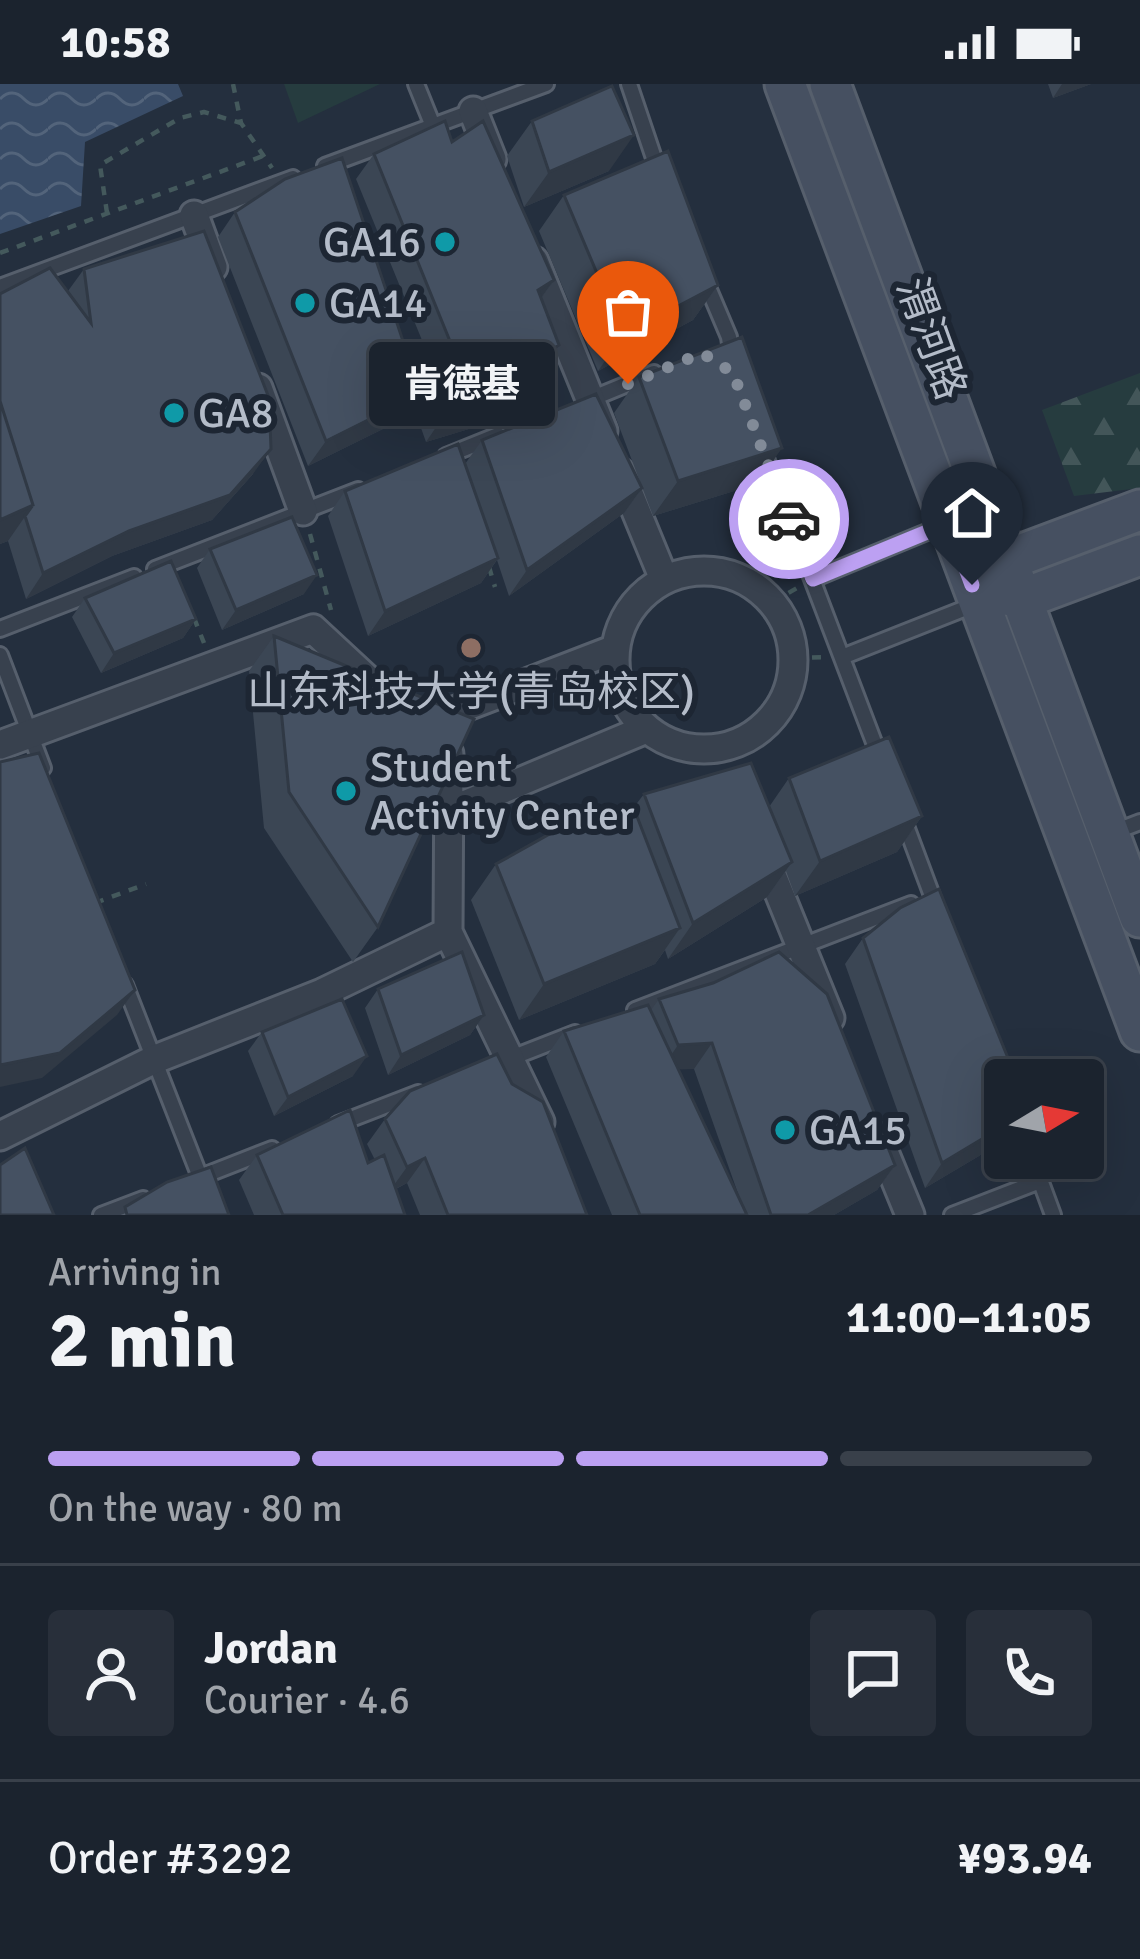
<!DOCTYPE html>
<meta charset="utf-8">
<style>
:root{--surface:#1b232e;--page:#282f3a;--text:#f1f3f6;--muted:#a0a4aa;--line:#39404a;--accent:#bca0f2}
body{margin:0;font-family:Signika,"Noto Sans SC",sans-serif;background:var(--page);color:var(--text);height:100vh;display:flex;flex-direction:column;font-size:45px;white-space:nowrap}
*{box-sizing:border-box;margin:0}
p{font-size:39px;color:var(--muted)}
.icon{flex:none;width:66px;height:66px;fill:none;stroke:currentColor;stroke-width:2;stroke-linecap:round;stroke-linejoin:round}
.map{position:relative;height:1131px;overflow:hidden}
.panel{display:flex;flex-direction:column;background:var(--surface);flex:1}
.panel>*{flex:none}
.needle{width:78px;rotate:80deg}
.fabs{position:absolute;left:984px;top:975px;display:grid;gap:24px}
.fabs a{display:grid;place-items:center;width:120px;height:120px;border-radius:12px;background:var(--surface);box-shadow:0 12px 48px #0002,0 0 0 3px var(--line);font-size:60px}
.pin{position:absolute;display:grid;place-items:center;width:102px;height:102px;color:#fff;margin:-123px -51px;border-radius:50% 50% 50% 0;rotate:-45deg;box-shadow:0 0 12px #0007}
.pin .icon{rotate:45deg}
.courier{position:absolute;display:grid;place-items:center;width:120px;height:120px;margin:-60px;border:9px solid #bca0f2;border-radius:50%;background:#fff;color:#222;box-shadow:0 3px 15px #0007}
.bubble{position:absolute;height:84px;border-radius:12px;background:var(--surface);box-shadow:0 12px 48px #0002,0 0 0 3px var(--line);font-size:39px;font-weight:700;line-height:84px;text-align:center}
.head em{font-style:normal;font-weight:700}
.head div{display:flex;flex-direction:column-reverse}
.head{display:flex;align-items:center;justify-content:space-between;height:204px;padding:0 48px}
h1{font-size:78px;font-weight:700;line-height:90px}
.bar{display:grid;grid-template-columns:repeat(4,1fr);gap:18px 12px;align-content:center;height:144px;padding:0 48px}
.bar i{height:15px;border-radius:9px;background:var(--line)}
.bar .active{background:var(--accent)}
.bar p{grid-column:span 4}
.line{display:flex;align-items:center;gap:30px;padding:0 48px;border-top:3px solid var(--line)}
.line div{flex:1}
.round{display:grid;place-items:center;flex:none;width:126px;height:126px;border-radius:12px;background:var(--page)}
.status{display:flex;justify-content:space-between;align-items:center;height:84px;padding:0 60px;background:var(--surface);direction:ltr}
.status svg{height:33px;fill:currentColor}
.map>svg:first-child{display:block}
.forest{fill:url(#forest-firs)}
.garden{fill:#263c3f}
.water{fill:url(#water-waves)}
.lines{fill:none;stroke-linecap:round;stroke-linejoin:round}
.lane-casing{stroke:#565f6c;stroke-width:20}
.street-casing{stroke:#565f6c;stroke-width:33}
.secondary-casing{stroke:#565f6c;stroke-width:45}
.path{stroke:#44595c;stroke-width:4.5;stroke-dasharray:9 9;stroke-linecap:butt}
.lane{stroke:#38414e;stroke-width:14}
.street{stroke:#38414e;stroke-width:27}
.secondary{stroke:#465061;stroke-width:39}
.wall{fill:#3b4654;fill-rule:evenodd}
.shaded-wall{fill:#303945}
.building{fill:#455162;stroke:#303945;stroke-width:3}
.done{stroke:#828b98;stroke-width:12;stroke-dasharray:0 21.6}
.route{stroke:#bca0f2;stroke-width:15}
.culture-dot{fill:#0f9aa8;stroke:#1d2633;stroke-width:4.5}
.education-dot{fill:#8d6e63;stroke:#1d2633;stroke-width:4.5}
.labels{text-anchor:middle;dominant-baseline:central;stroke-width:12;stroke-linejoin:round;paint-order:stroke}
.poi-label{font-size:42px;fill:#b4bcc9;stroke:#1d2633;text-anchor:start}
.street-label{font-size:42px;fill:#b4bcc9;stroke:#1d2633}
</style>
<div class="status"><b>10:58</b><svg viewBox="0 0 49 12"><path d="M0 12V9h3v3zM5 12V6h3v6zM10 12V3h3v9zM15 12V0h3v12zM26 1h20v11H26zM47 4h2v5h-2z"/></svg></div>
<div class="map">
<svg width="1140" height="1131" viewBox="0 0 1140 1131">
<defs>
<pattern id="forest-firs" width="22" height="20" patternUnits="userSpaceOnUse" patternTransform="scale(3)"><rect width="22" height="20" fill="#263c3f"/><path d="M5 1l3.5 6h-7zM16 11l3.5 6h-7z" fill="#435659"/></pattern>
<pattern id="water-waves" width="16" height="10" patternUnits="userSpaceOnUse" patternTransform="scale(3)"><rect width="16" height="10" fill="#394c67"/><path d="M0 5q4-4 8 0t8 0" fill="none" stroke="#53647b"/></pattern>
</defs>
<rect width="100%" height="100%" fill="#242f3e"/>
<path class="forest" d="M1140 289V404L1074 412 1042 326Z"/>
<path class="garden" d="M284 0H380L298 39Z"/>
<path class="water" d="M0 0H178L183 12 85 58 81 122 0 150Z"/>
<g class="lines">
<g class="lane-casing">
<path id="lane" d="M416 0 433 42
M629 0 658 86
M325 82 546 0
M704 194 729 253 732 275
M0 203 293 94
M586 317 654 289
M764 369 880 674
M446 372 498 351
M155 485 358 406
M813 495 946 440
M0 545 134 493
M0 571 43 684
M842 573 976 520
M903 734 937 825
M1114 748 1140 738
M125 901 200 1093
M635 926 911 820
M506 976 575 949
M338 1040 418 1009
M1032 1074 1053 1131
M198 1094 272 1065
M101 1131 143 1115
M952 1131 1040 1097"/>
</g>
<g class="street-casing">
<path id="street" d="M473 27 492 75
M194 131 213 183
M534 177 603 347
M258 304 303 427
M620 388 664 495
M615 576a89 89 0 1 1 178 0a89 89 0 1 1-178 0Z
M423 639 615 565
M0 661 313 545 382 609
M448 728 646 645
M763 769 830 934
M448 848 540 1038
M0 1052 153 976 322 909 448 848 449 670 437 660
M878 1053 910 1131"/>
</g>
<g class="secondary-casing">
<path id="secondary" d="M785 0 1140 947
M830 0 1140 833
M986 491 1007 476 1140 426
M1000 509 1022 515 1140 471"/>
</g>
<path class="path" d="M233 0 241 39 272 84
M107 129 100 81 180 34 204 28 241 39
M0 169 263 72
M310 450 331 526
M489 483 495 503
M773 518 797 504
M194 534 204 559
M794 574 825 573
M95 819 146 800"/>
<use href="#lane" class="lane"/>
<use href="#street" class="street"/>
<use href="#secondary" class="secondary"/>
</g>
<path class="wall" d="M1048 0H1091L1053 14Z
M532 37 609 87 524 123 507 72Z
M452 58 554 196 541 214 559 261 542 286 523 299 505 334 426 358 411 316 429 290 435 288 356 95 374 70Z
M564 111 718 201 693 236 598 287 539 147Z
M235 128 389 342 308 382 218 153Z
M84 185 253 390 212 436 112 472 26 515 8 457 0 460V210L68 207Z
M639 293 757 400 653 432 614 329Z
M482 356 642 404 624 429 509 512 497 476 481 499 368 552 328 432 345 407 465 380Z
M210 465 304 510 222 546 197 484Z
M85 514 196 535 183 554 101 589 72 533Z
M274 552 378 843 353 878 264 744 249 587Z
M789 694 922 732 897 768 795 812 786 787 767 813 668 875 665 866 655 880 519 936 471 816 496 780 634 723 644 710 769 723Z
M863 854 1005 996V1047L979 1072 925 1104 845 880Z
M378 905 484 931 470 951 388 991 365 924Z
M659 915 895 1081 877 1106 834 1131H612L546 973 564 947 651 926ZM679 985H694L741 1118Z
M262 948 353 992 274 1032 248 967Z
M512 1000 587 1131H420L407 1099 396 1105 405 1131H254L239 1096 257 1071 368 1079 375 1076 367 1060 385 1035Z"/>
<path class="shaded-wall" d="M1062 0H1091L1053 14Z
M634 51 609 87 524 123 549 88Z
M554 196 536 221 538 206Z
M718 201 693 236 598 287 623 251Z
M559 261 542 286 505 311 523 285Z
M522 309 505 334 426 358 443 333Z
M406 317 389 342 308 382 326 357Z
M782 364 757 400 653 432 678 397Z
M271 365 253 390 212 436 112 472 26 515 43 489Z
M642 404 624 429 509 512 527 486Z
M33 421 8 457 0 460V436Z
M498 474 481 499 368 552 385 527Z
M317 491 304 510 222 546 236 526Z
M196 535 183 554 101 589 114 569Z
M922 732 897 768 795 812 820 777Z
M792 778 767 813 668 875 693 839Z
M680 844 655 880 519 936 544 900Z
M135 906 117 931 42 994 0 1003V981Z
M484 931 470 951 388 991 401 971Z
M712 959 694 985 661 986 678 961Z
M367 972 353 992 274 1032 288 1013Z
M1005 1039V1047L979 1072 925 1104 942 1079Z
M425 1074 407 1099 389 1108 407 1083Z
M895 1081 877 1106 834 1131H808Z"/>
<path class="building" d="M612 2 634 51 549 88 532 37Z
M445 37 452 58 483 37 554 196 538 206 559 261 523 285 522 309 443 333 429 290 458 277 374 70Z
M668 67 718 201 623 251 564 111Z
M342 74 404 260 406 317 326 357 235 128 285 95Z
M204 147 269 314 271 365 230 411 129 447 43 489 25 432 33 421 0 317V210L50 184 91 239 84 185Z
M742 253 782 364 678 397 639 293Z
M596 310 642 404 527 486 482 356Z
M0 317 33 421 0 436Z
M458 360 498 474 385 527 345 407Z
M292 433 317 491 236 526 210 465Z
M171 477 196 535 114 569 85 514Z
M274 552 474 635 378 843 289 708Z
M889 653 922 732 820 777 789 694Z
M39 669 135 906 60 969 0 981V678Z
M751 679 792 778 693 839 644 710Z
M633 722 680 844 544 900 496 780 564 742Z
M939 805 1017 996H1005V1039L997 1046 942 1079 863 854 900 824Z
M462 868 484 931 401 971 378 905Z
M779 868 827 910 895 1081 808 1131H771L712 959 678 961 659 915 713 899Z
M342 915 367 972 288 1013 262 948Z
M648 921 747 1131H640L564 947Z
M497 970 512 1000 543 1018 587 1131H448L425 1074 407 1083 385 1035 410 1007Z
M350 1026 368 1079 384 1071 405 1131H283L257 1071Z
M25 1064 54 1131H0V1081Z
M211 1083 229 1131H127L125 1123 167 1098Z"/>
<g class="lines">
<path class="done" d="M628 300 702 269 733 289 789 435"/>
<path class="route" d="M789 435 813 495 949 439 972 501"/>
</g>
<g class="culture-dot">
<circle cx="445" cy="158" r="12"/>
<circle cx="305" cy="219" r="12"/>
<circle cx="174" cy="329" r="12"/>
<circle cx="346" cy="707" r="12"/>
<circle cx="785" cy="1046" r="12"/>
</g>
<circle class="education-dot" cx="471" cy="564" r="12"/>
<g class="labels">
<g class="poi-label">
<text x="421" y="158" text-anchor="end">GA16</text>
<text x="329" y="219">GA14</text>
<text x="198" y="329">GA8</text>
<text x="471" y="608" text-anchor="middle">山东科技大学(青岛校区)</text>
<text x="370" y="683">Student<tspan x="370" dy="48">Activity Center</tspan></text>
<text x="809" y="1046">GA15</text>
</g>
<g class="street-label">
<text transform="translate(931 255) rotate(70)">渭河路</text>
</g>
</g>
</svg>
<div class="fabs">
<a><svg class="needle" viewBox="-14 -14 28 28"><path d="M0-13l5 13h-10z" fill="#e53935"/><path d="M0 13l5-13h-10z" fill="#a0a4aa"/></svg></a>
</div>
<div class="pin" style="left:628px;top:300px;background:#ea580c"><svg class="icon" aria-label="bag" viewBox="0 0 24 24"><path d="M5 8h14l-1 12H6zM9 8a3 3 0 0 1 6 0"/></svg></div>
<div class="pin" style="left:972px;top:501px;background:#1f2937"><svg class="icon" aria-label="home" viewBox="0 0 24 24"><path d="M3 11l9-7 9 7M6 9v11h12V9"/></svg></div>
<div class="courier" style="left:789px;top:435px"><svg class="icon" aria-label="car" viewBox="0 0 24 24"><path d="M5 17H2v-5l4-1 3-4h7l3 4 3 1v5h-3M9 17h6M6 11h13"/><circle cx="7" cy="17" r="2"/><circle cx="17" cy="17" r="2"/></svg></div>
<div class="bubble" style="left:369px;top:258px;width:186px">肯德基</div>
</div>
<section class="panel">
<div class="head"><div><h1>2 min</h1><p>Arriving in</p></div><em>11:00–11:05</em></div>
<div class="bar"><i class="active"></i><i class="active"></i><i class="active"></i><i></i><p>On the way · 80 m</p></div>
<div class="line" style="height:216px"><a class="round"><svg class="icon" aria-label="person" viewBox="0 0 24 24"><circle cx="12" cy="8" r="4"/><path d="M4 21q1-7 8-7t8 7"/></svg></a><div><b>Jordan</b><p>Courier · 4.6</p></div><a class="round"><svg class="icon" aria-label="chat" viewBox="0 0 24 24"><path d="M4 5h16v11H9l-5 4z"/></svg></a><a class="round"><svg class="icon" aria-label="phone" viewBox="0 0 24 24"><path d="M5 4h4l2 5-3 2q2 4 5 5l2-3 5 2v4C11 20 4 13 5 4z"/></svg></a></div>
<div class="line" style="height:156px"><div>Order #3292</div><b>¥93.94</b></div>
</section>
